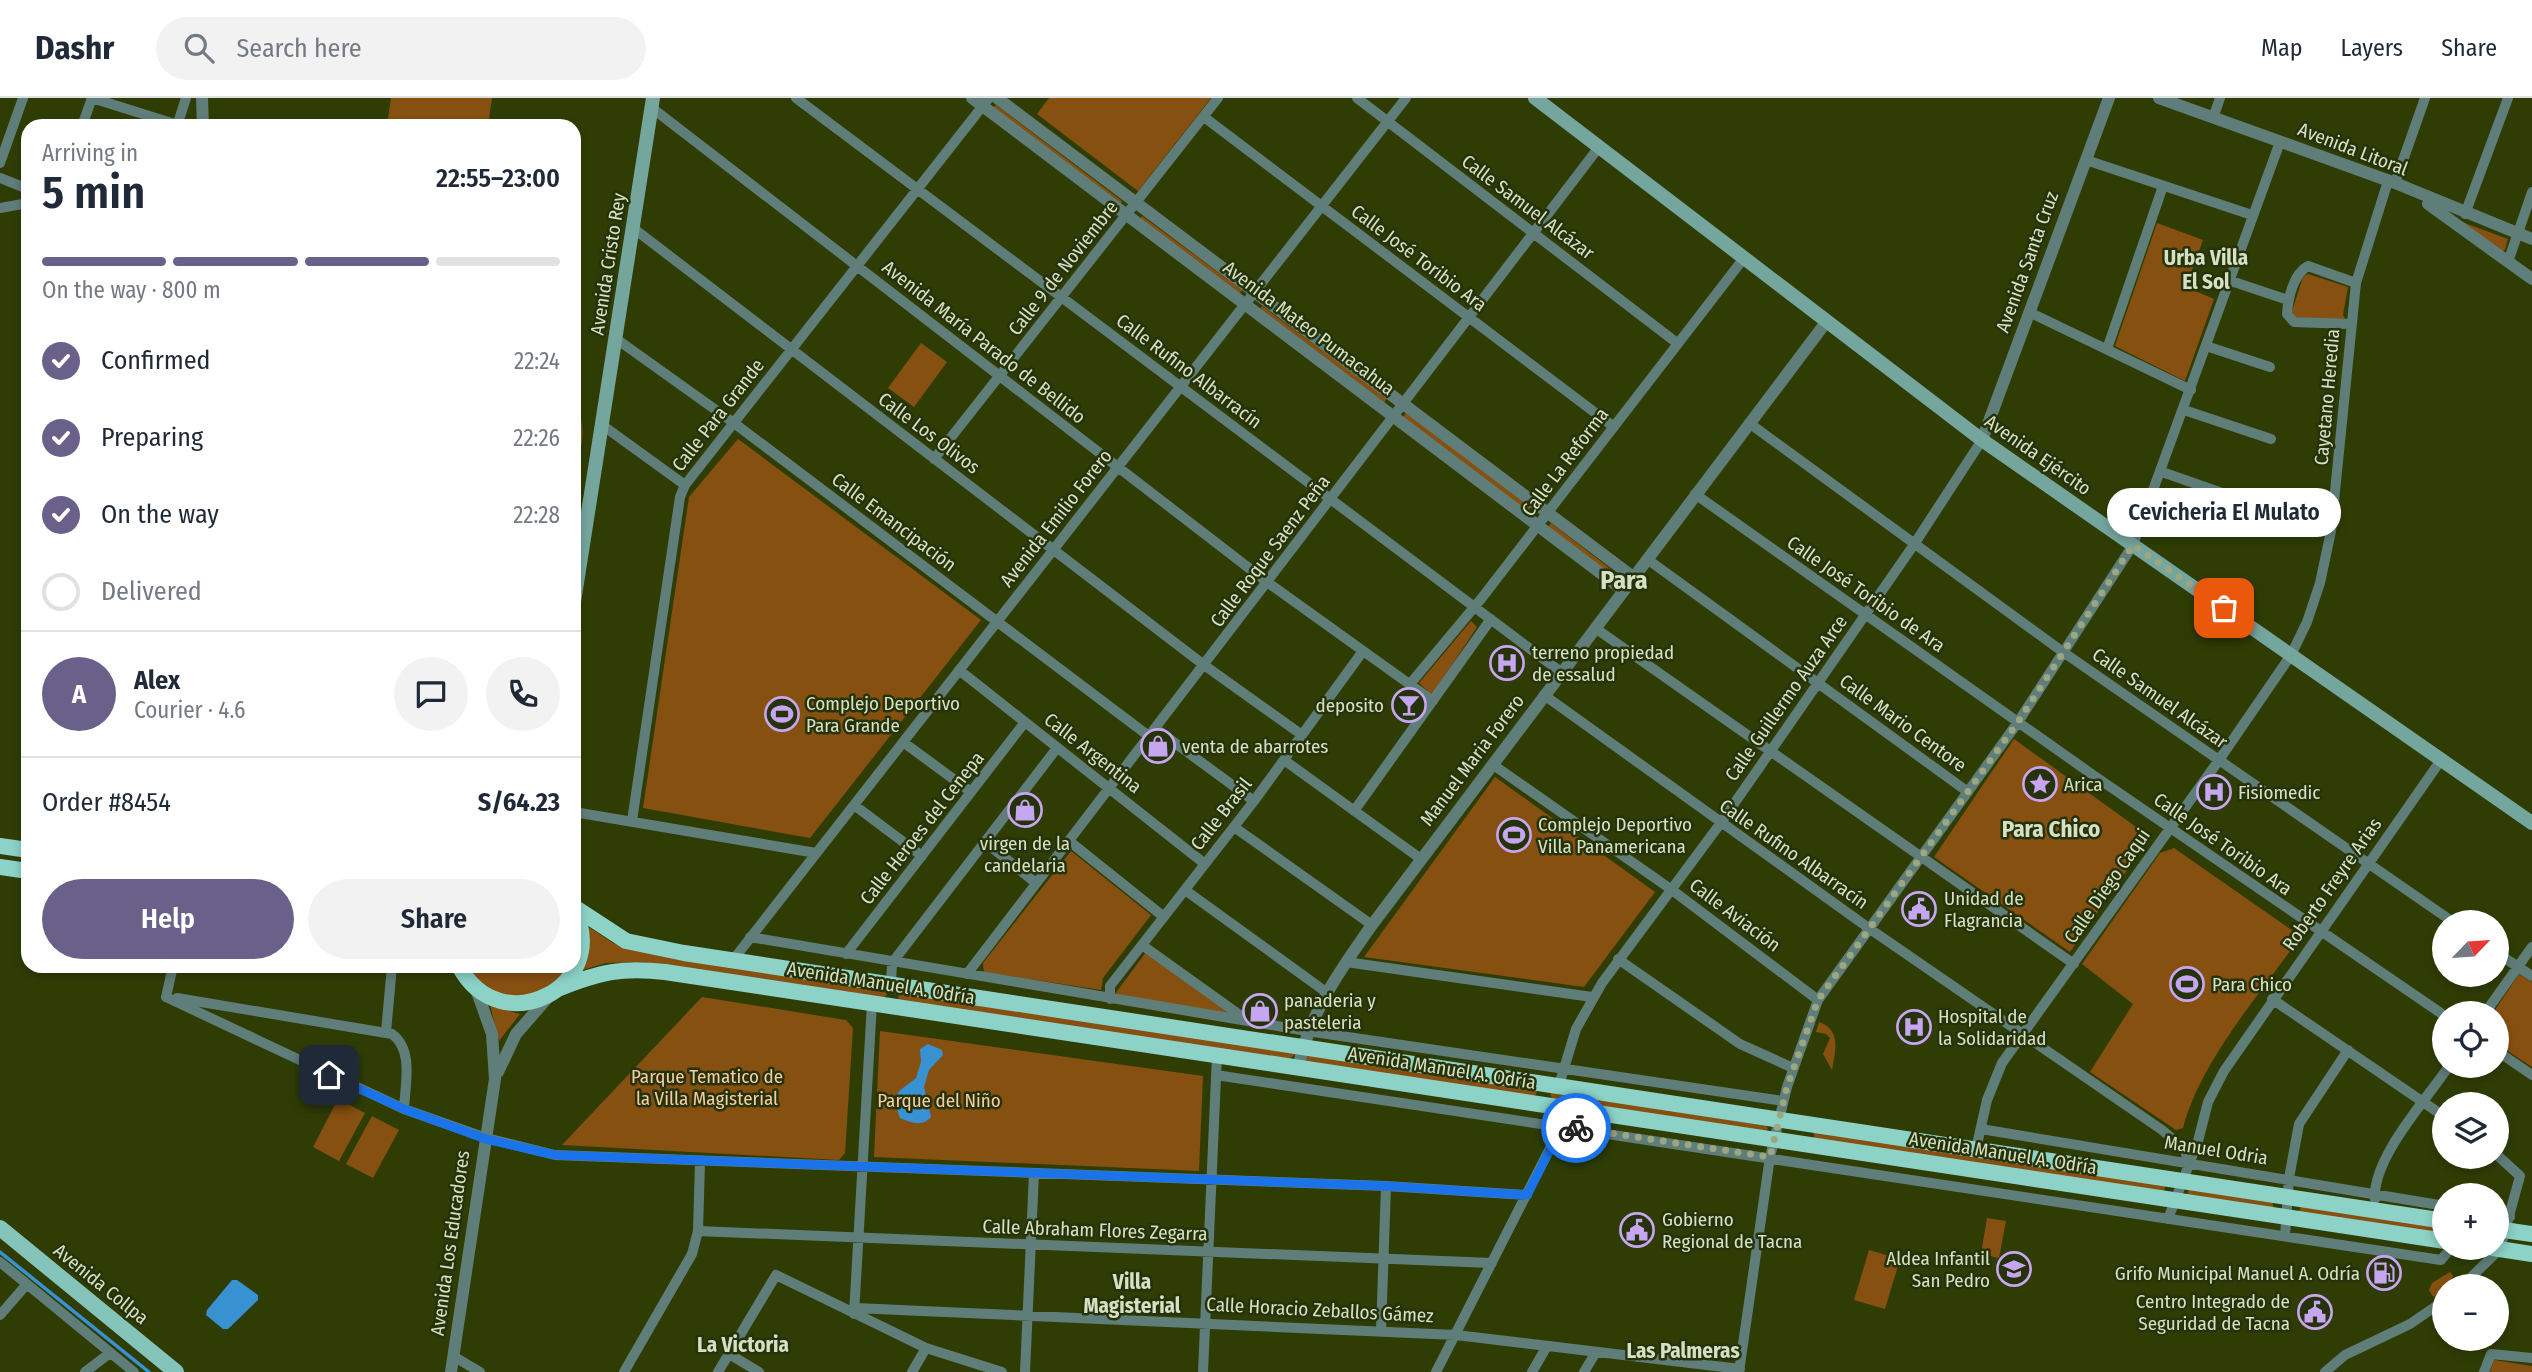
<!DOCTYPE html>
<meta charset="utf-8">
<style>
:root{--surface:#fff;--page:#f2f2f3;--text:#1f2937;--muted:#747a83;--line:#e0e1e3;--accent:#6a618a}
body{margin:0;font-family:"Fira Sans Condensed",sans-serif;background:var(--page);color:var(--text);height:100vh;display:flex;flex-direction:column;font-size:26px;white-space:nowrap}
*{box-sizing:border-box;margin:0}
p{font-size:23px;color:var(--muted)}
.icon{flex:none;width:38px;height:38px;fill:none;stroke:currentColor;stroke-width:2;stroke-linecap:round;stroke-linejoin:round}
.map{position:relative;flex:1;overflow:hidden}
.details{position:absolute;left:21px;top:21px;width:560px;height:854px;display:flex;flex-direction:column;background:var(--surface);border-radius:21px;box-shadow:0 4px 10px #0003}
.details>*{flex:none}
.needle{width:46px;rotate:65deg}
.fabs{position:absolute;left:2432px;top:812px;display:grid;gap:14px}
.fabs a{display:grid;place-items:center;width:77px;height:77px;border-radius:50%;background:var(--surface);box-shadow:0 4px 10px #0003;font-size:35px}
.pin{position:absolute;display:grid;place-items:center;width:60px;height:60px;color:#fff;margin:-30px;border-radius:14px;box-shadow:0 4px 10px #0006}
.courier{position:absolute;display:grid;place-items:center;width:70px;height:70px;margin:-35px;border:5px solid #1a73e8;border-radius:50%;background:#fff;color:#222;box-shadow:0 2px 9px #0007}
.bubble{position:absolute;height:49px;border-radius:24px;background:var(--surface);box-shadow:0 4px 10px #0003;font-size:23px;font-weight:600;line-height:49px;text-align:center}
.overview em{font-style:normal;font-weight:600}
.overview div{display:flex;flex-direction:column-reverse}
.overview{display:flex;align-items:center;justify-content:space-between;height:119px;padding:0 21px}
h1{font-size:46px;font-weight:600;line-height:52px}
.bar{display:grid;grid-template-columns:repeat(4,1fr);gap:10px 7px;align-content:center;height:84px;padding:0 21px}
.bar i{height:9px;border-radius:5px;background:var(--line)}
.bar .active{background:var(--accent)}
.bar p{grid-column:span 4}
.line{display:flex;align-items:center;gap:18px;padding:0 21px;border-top:2px solid var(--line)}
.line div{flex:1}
.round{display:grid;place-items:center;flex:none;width:74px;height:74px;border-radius:37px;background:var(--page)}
ol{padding:0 21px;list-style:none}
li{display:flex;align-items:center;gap:21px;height:77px}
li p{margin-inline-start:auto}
li .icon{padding:7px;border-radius:50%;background:var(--accent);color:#fff;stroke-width:4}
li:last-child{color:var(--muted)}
li i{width:38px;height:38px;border:4px solid var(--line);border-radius:50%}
.action{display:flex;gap:14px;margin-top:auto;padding:14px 21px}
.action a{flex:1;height:80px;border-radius:42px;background:var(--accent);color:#fff;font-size:28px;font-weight:600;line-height:80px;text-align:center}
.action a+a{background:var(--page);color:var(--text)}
header{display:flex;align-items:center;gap:42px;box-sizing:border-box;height:98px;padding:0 35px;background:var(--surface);border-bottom:2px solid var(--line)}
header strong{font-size:33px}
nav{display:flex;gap:38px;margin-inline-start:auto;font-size:24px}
.search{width:490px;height:63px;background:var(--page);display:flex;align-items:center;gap:18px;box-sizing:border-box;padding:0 24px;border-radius:38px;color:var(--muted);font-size:26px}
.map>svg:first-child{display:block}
.green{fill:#865010}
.water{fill:#3891d0}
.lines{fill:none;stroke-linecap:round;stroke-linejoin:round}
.stream{stroke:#3891d0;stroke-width:3.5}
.minor{stroke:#607e79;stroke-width:10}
.tertiary{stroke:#607e79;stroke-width:12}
.secondary{stroke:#75a69e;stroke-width:14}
.primary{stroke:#85c4ba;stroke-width:16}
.trunk{stroke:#8cd2c7;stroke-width:16}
.done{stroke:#9ca781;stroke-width:7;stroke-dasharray:0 12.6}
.route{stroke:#1a73e8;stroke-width:9}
.labels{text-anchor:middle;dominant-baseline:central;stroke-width:5;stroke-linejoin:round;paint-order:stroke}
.street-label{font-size:19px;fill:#d6e0c4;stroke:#263209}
.poi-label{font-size:19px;fill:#d6e0c4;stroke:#263209;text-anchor:start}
.park-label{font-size:19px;fill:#f9cba2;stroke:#263209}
.neighbourhood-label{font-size:21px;font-weight:bold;fill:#d6e0c4;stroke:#263209}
.quarter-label{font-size:23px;font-weight:bold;fill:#d6e0c4;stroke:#263209}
.district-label{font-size:26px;font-weight:bold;fill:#d6e0c4;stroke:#263209}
</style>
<header>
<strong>Dashr</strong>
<div class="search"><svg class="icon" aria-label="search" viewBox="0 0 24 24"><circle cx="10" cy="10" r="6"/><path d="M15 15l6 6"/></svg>Search here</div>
<nav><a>Map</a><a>Layers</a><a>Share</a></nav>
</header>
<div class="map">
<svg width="2532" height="1274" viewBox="0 0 2532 1274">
<rect width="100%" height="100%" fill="#2f3d05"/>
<path class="green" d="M391 0H492L488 28H396L387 27Z
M1049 0H1211L1138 93 1037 16Z
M996 7 1122 103 1119 108 992 10Z
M1142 118 1242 192 1239 197 1139 123Z
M2462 124 2508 141 2505 152 2502 153Z
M2157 125 2203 142 2186 189 2214 201 2185 283 2115 248Z
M2308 176 2348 189 2343 217 2346 222 2293 219 2292 213 2303 179Z
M1262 208 1387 300 1384 305 1258 213Z
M921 245 947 264 914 309 888 290Z
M574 304C586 324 585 347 574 367Z
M1406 315 1531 409 1527 414 1403 319Z
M738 341 981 522 810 740 643 710 689 399Z
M1551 425 1616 475 1613 481 1547 430Z
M1471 523 1477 529 1432 597 1419 585Z
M2014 641 2150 739 2070 854 1934 759Z
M1495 679 1655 794 1584 889 1364 859Z
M2174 750 2293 833 2295 846C2256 901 2200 965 2183 1030L2176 1032 2090 974 2133 906 2082 866 2160 755Z
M1071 753 1151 817 1103 880 1101 892 984 874 983 865Z
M587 828 613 845 626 850 884 891 887 897 882 900 642 864 606 865 582 872 588 857Z
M1146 854 1231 916 1115 896Z
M464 868H570C555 891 525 907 497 897 486 894 473 876 464 868Z
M2519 876 2532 884V969L2497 946V915H2493Z
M898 894 1294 954 1295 956 1289 962 899 903Z
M702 899 846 922 853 930 845 1055 839 1062 562 1047Z
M490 907 520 916 499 943Z
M1819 924C1842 932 1835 953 1832 972L1823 956 1830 940 1826 936 1816 934Z
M880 933 1203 978 1199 1073 874 1059Z
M1304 956 1532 990 1537 993 1535 998 1305 965Z
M1553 994 1766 1028 1768 1030 1766 1034 1552 1001 1550 996Z
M338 1001 365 1015 339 1063 313 1049Z
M372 1018 399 1032 373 1080 346 1066Z
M1813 1031 2165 1088 2164 1093 1815 1043Z
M2189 1090 2272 1103 2274 1111 2187 1098Z
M2301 1108 2445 1128V1138L2298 1116Z
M1987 1120 2006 1123 1999 1160 1981 1156Z
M1869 1152 1900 1161 1885 1211 1854 1202Z
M2450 1174 2453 1178 2450 1188H2445V1193L2433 1199 2429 1192 2432 1185Z
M2494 1262 2532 1268V1274H2490Z"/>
<path class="water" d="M928 946 942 952 943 957 929 972 924 989 931 1019C923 1029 911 1025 900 1020 890 993 898 995 916 980L921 964 920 951Z
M232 1182H237L258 1197V1202L228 1231H223L206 1217 207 1212Z"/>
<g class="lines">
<path class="stream" d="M0 1154 149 1274"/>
<path class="minor" d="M92 0 178 27
M796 0 1561 574
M1357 0 1677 245
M652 10 1267 484 1433 603
M1204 19 1614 329
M2213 20 2220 0
M82 28 92 0
M177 28 186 0
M2086 62 2252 117
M0 65 23 0
M0 80 28 91
M2395 85 2425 0
M0 110 28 105
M2465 116 2508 0
M633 130 1204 567 1302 637
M2508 164 2532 94
M2228 182 2288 202
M2029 214 2191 292
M2351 226 2294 224 2287 216C2288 201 2293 176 2308 168L2356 185
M615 240 734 325 1150 639
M2206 248 2270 269
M2107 251 2163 88
M2184 312 2271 341
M1749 325 2063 554 2453 824
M602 327 685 387
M934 361 1218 0
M2162 374 2331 433
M1695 396 2093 677 2445 918
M1647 461 1968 694
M1595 530 2074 866
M959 572 1205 766
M1410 586 1481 501 1744 160
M1544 597 1870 831 2162 1032 2185 1051 2188 1066
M1156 631 1254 703
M903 644 971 694
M1284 662 1421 761
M1492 666 1672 792 1818 902
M854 707 922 758
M1354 713 1491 521
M574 714 816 755
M632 723 680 399 685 387 989 0
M1234 729 1372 827
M1069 743 1164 819
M985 744 1036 785
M1185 792 1326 894
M750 839 1307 933 1783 1003
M1142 847 1244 920
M2497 855 2532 878
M846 856 1025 624
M1618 861 1740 946 1793 970
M733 862 1406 0
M1346 864 1592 899
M967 876 1599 49
M891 886 892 865 1057 650
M166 899 404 1011 486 1040 555 1057 1386 1088 1527 1097
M166 899 173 868
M177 900 392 936C414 952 405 987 404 1011
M1110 901V888L1254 703 1363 553
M2272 901 2445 1019
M2485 915 2532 849
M386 934 392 868
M2497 953 2532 977
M1216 977 2441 1162 2451 1150
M1559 987 1576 931 1602 885 1720 726 1913 448 1982 342
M1981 1031 2445 1108
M1976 1051 1987 1002 2002 965 2219 662 2291 557 2307 524 2320 485 2331 433 2356 185 2388 83
M2375 1101C2372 1060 2427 1001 2449 968
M2497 1117 2510 1119
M2168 1121 2198 1043 2208 1004 2224 973 2441 662
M698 1133 1492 1165
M2285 1138 2289 1080 2299 1026 2348 952
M0 1164 134 1274
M2462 1188 2500 1151 2520 1078 2497 1057
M855 1210 1456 1237 1740 1271
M854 1216 872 905
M0 1217 27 1186
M1381 1233 1386 1088
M926 1250 1002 1274
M729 1256 759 1274
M453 1258 480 1274
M85 1274 110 1255
M624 1274 692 1156 698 1133 700 1064
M718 1274 776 1177 926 1250 912 1274
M1025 1274 1034 1075
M1203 1274 1217 957
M1436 1274 1570 1011
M1532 1274 1547 1248
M1584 1274 1596 1254
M1739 1274 1770 1059 1787 989 1818 902 2018 624 2133 447 2280 44
M2325 1274 2345 1257 2410 1226 2445 1202
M2484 1274 2491 1256 2532 1260"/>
<path class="tertiary" d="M202 0 203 28
M972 0 1623 492
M997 0 1633 479
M2159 0 2395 85 2532 141
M2428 106 2532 181
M1982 342 2109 0
M1298 970C1310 914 1340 872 1372 827L1827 223
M498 974 516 936 550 897
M451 1274 495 981 492 936 476 891"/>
<path class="secondary" d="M1535 0 1982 342 2532 725
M574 504 653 0"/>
<path class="primary" d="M0 1130 176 1274"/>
<path class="trunk" d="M0 748 28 752
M0 769 28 773
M574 809 626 843 684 855 2445 1123
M459 868C501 946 612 888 574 812
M560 890C600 874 622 869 665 874L2445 1143
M2497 1131 2532 1136
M2493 1150 2532 1156"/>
</g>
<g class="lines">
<path class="done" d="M1576 1030 1770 1059 1787 989 1818 902 2018 624 2133 447 2224 510"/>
<path class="route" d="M329 977 404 1011 486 1041 555 1057 1386 1088 1527 1097 1562 1028 1576 1030"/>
</g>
<defs>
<g id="hospital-ring" transform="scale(1.75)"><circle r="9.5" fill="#263209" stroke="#c6a6f0" stroke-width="1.5"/><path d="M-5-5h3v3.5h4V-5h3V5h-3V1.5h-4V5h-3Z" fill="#c6a6f0"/></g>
<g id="bar-ring" transform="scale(1.75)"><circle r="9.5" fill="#263209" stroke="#c6a6f0" stroke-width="1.5"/><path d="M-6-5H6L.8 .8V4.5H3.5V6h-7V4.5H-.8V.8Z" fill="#c6a6f0"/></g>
<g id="stadium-ring" transform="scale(1.75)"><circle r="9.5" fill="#263209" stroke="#c6a6f0" stroke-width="1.5"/><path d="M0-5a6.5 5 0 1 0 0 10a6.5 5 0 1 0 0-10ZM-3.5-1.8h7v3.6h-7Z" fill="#c6a6f0"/></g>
<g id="shop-ring" transform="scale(1.75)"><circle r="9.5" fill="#263209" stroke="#c6a6f0" stroke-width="1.5"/><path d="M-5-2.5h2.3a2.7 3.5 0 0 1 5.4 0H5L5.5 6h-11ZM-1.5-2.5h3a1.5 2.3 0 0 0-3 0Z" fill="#c6a6f0"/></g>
<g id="sight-ring" transform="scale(1.75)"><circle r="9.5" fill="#263209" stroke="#c6a6f0" stroke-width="1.5"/><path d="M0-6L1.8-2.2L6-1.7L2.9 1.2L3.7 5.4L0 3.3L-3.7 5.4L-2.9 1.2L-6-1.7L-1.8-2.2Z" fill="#c6a6f0"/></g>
<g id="civic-ring" transform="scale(1.75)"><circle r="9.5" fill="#263209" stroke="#c6a6f0" stroke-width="1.5"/><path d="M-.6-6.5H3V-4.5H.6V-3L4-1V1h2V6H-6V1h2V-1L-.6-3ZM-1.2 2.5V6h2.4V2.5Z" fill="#c6a6f0"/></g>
<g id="school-ring" transform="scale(1.75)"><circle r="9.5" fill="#263209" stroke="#c6a6f0" stroke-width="1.5"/><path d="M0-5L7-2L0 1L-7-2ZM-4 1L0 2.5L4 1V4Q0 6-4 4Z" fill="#c6a6f0"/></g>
<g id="fuel-ring" transform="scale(1.75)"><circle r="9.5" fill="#263209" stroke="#c6a6f0" stroke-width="1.5"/><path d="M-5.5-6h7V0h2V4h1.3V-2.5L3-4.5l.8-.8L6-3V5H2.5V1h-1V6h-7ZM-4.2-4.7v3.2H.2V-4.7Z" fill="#c6a6f0"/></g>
</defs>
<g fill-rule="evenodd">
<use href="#hospital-ring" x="1507" y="565"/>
<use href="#bar-ring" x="1409" y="607"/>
<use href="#stadium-ring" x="782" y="616"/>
<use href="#shop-ring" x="1158" y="648"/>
<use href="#sight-ring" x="2040" y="686"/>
<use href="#hospital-ring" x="2214" y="694"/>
<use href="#shop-ring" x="1025" y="712"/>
<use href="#stadium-ring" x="1514" y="737"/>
<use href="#civic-ring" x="1919" y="811"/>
<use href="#stadium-ring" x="2187" y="886"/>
<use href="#shop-ring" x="1260" y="913"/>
<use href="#hospital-ring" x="1914" y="929"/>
<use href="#civic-ring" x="1637" y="1132"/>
<use href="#school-ring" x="2014" y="1171"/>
<use href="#fuel-ring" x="2384" y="1175"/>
<use href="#civic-ring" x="2315" y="1214"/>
</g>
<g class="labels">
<g class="street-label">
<text transform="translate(2353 51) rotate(21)">Avenida Litoral</text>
<text transform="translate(1528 109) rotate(37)">Calle Samuel Alcázar</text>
<text transform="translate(1419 160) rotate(37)">Calle José Toribio Ara</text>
<text transform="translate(2027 164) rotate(-70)">Avenida Santa Cruz</text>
<text transform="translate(608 166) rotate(-81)">Avenida Cristo Rey</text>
<text transform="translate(1063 170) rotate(-52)">Calle 9 de Noviembre</text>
<text transform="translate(1309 230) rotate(37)">Avenida Mateo Pumacahua</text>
<text transform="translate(984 244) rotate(38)">Avenida María Parado de Bellido</text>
<text transform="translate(1189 273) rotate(37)">Calle Rufino Albarracín</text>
<text transform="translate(2327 299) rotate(-85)">Cayetano Heredia</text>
<text transform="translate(718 317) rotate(-52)">Calle Para Grande</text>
<text transform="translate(929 335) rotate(37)">Calle Los Olivos</text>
<text transform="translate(2038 357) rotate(35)">Avenida Ejército</text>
<text transform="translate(1565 364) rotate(-53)">Calle La Reforma</text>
<text transform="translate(1056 420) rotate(-52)">Avenida Emilio Forero</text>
<text transform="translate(894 424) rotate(37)">Calle Emancipación</text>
<text transform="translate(1270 453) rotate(-53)">Calle Roque Saenz Peña</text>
<text transform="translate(1866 496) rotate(35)">Calle José Toribio de Ara</text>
<text transform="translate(1786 600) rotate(-55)">Calle Guillermo Auza Arce</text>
<text transform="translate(2160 600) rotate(35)">Calle Samuel Alcázar</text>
<text transform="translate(1903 625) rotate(36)">Calle Mario Centore</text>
<text transform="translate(1093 655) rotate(38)">Calle Argentina</text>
<text transform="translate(1472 662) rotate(-53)">Manuel Maria Forero</text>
<text transform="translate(1221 716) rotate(-52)">Calle Brasil</text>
<text transform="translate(922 730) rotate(-52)">Calle Heroes del Cenepa</text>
<text transform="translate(2223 746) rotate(35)">Calle José Toribio Ara</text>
<text transform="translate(1794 756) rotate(35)">Calle Rufino Albarracín</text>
<text transform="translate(2332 786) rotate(-55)">Roberto Freyre Arias</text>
<text transform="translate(2107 788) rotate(-55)">Calle Diego Caqui</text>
<text transform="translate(1735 817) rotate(37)">Calle Aviación</text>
<text transform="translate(881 885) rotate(9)">Avenida Manuel A. Odría</text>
<text transform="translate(1442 970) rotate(9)">Avenida Manuel A. Odría</text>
<text transform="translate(2216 1052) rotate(9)">Manuel Odria</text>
<text transform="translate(2003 1055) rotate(9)">Avenida Manuel A. Odría</text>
<text transform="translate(1095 1132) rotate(2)">Calle Abraham Flores Zegarra</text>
<text transform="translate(450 1145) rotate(-82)">Avenida Los Educadores</text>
<text transform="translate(101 1186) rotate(39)">Avenida Collpa</text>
<text transform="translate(1320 1212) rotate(3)">Calle Horacio Zeballos Gámez</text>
</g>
<g class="poi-label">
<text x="1532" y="554">terreno propiedad<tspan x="1532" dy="22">de essalud</tspan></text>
<text x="806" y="605">Complejo Deportivo<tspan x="806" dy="22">Para Grande</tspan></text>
<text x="1384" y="607" text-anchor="end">deposito</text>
<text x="1182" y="648">venta de abarrotes</text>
<text x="2064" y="686">Arica</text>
<text x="2238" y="694">Fisiomedic</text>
<text x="1538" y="726">Complejo Deportivo<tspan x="1538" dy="22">Villa Panamericana</tspan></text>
<text x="1025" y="745" text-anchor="middle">virgen de la<tspan x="1025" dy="22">candelaria</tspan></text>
<text x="1944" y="800">Unidad de<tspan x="1944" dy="22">Flagrancia</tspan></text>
<text x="2212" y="886">Para Chico</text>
<text x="1284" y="902">panaderia y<tspan x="1284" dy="22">pasteleria</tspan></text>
<text x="1938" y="918">Hospital de<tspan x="1938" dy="22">la Solidaridad</tspan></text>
<text x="1662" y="1121">Gobierno<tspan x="1662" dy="22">Regional de Tacna</tspan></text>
<text x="1990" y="1160" text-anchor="end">Aldea Infantil<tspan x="1990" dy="22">San Pedro</tspan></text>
<text x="2360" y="1175" text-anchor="end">Grifo Municipal Manuel A. Odría</text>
<text x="2290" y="1203" text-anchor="end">Centro Integrado de<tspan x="2290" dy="22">Seguridad de Tacna</tspan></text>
</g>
<g class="park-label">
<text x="707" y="978">Parque Tematico de<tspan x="707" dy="22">la Villa Magisterial</tspan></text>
<text x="939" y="1002">Parque del Niño</text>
</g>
<g class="neighbourhood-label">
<text x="2206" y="160">Urba Villa<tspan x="2206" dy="24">El Sol</tspan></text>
<text x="1132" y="1184">Villa<tspan x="1132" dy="24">Magisterial</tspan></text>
<text x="743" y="1247">La Victoria</text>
<text x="1683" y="1253">Las Palmeras</text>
</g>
<g class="quarter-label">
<text x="2051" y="731">Para Chico</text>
</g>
<g class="district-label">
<text x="1624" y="482">Para</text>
</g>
</g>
</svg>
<div class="fabs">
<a><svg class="needle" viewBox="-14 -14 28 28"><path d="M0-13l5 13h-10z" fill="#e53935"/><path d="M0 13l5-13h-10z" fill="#747a83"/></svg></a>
<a><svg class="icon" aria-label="locate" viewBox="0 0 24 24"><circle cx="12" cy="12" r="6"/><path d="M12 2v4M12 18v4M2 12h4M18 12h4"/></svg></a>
<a><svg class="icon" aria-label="layers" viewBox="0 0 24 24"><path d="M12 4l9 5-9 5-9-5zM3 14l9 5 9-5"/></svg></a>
<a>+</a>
<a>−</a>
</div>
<div class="pin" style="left:2224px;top:510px;background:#ea580c"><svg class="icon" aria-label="bag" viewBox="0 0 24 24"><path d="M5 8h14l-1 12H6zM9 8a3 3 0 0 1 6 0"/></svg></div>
<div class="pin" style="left:329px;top:977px;background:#1f2937"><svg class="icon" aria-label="home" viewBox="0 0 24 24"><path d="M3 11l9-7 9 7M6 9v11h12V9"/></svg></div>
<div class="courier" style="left:1576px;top:1030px"><svg class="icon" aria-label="bike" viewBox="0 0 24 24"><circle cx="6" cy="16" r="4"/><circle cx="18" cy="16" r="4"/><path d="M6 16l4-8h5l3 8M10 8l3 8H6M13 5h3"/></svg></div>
<div class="bubble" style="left:2107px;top:390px;width:234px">Cevicheria El Mulato</div>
<section class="details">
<div class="overview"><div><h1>5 min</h1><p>Arriving in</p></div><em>22:55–23:00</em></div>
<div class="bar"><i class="active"></i><i class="active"></i><i class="active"></i><i></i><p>On the way · 800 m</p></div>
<ol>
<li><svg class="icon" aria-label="check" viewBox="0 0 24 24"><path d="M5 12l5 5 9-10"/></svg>Confirmed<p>22:24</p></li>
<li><svg class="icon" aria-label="check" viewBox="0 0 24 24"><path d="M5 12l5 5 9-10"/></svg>Preparing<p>22:26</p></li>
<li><svg class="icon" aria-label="check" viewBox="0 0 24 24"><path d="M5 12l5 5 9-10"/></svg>On the way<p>22:28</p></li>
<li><i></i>Delivered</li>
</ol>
<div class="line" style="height:126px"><b class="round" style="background:var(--accent);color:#fff">A</b><div><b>Alex</b><p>Courier · 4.6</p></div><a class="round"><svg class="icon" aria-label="chat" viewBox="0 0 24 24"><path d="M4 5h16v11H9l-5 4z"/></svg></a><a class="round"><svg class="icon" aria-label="phone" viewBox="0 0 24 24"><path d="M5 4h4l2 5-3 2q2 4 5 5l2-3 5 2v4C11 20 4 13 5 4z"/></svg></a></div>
<div class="line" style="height:91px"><div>Order #8454</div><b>S/64.23</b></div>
<div class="action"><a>Help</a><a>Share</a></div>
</section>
</div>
